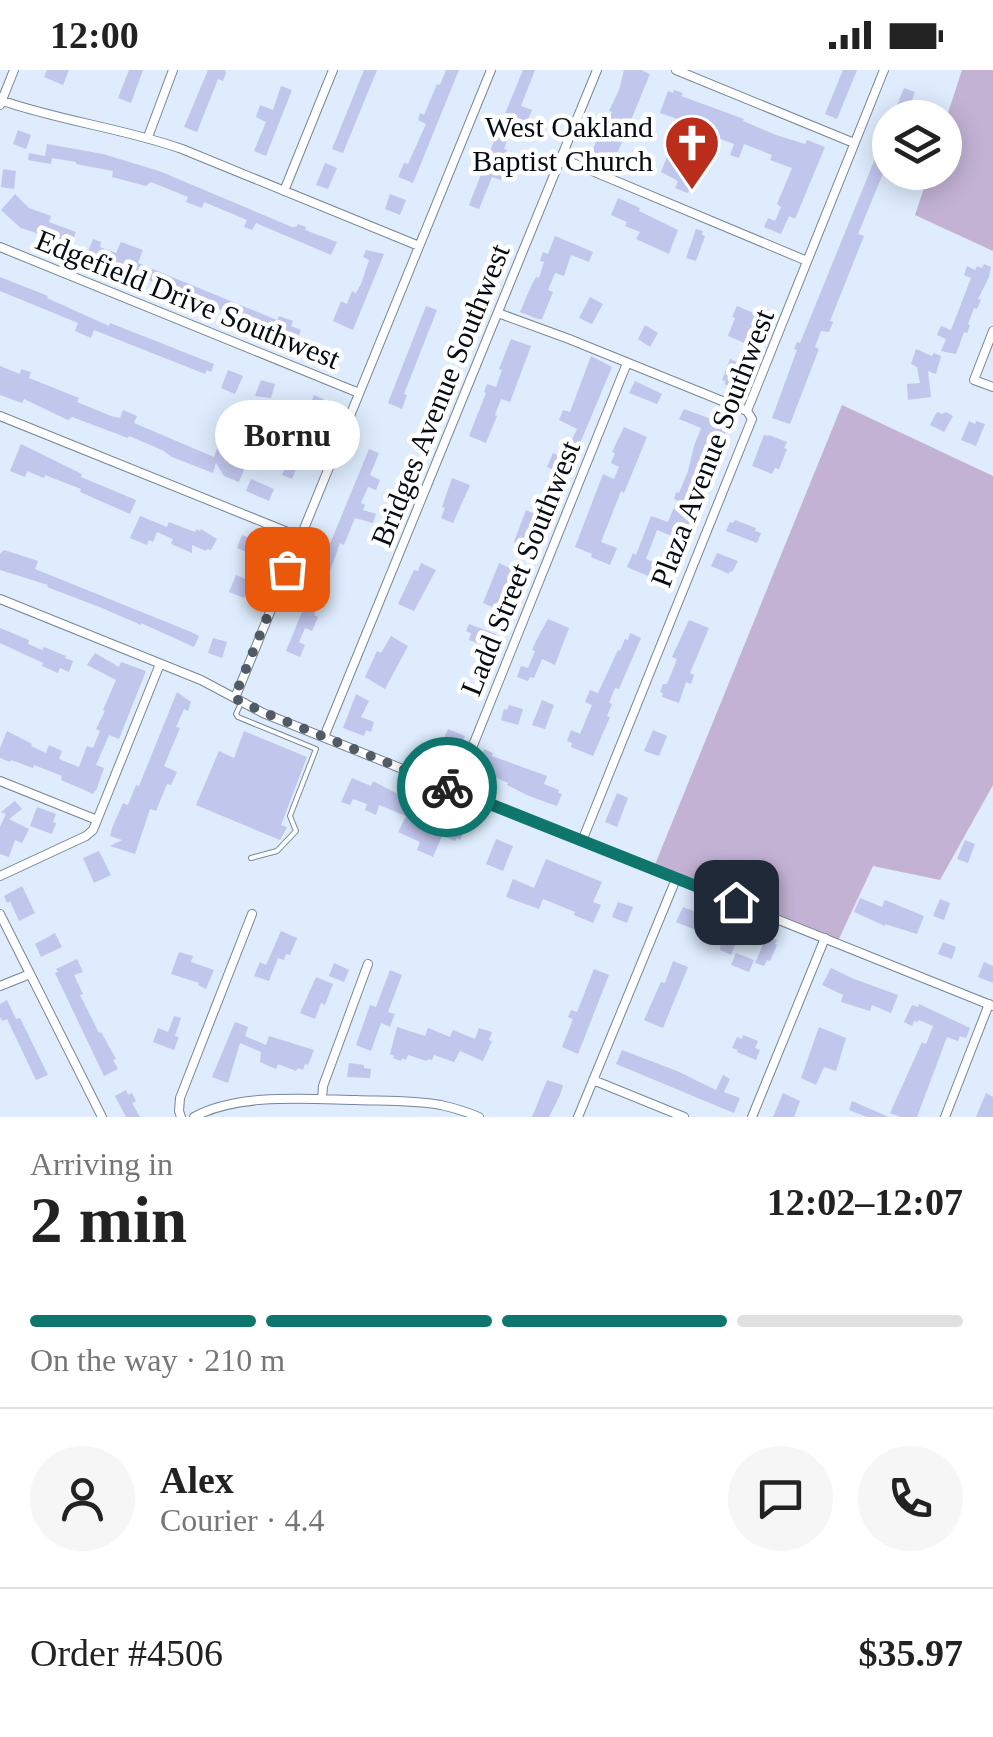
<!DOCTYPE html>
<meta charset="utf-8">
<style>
:root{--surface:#fff;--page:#f6f6f6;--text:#222;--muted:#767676;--line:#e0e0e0;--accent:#0f766e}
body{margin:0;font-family:Georgia,serif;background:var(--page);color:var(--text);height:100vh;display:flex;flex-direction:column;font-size:38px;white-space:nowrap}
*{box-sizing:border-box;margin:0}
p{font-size:32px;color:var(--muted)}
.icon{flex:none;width:55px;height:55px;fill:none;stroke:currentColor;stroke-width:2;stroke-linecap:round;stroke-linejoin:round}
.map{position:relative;height:1047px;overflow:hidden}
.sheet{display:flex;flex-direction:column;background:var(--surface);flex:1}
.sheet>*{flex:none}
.controls{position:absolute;left:872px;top:30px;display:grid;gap:20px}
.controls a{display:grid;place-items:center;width:90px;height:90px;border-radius:50%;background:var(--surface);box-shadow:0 5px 25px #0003;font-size:50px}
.pin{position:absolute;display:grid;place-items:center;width:85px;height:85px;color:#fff;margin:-42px;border-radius:20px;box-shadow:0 5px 15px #0006}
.courier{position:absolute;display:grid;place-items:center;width:100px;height:100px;margin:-50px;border:8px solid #0f766e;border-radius:50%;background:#fff;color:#222;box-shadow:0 2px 12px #0007}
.bubble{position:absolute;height:70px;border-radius:35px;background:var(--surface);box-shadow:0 5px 25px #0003;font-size:32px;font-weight:700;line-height:70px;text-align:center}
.head em{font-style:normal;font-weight:700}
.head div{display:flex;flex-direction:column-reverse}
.head{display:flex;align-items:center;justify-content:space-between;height:170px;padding:0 30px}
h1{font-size:65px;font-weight:700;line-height:75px}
.bar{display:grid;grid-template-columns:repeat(4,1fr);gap:15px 10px;align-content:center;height:120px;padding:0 30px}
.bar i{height:12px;border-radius:8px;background:var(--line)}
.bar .on{background:var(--accent)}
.bar p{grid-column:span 4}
.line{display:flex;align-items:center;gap:25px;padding:0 30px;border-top:2px solid var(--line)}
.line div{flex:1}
.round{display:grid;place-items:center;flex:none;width:105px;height:105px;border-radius:52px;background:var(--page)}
.status{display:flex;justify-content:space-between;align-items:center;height:70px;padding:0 50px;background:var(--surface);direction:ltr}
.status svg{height:28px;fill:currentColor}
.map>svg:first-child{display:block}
.green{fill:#c3b2d4}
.building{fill:#c1c6ec}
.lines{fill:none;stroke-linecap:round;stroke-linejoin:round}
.service-casing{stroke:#768799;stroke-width:6}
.minor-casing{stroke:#768799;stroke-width:10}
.service{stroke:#fff;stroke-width:4}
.minor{stroke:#fff;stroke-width:8}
.done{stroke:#525a65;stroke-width:10;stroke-dasharray:0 18}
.route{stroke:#0f766e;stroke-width:12}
.labels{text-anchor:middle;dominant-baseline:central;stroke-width:9;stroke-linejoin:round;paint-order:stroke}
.poi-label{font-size:30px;fill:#060c13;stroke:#fff;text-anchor:end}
.street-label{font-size:30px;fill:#060c13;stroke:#fff}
</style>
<div class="status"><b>12:00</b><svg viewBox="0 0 49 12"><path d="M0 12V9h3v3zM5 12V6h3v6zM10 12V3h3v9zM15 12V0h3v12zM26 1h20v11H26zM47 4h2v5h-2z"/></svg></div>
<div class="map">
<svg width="993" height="1047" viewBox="0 0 993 1047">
<rect width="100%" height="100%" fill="#deecfd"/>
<path class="green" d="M962 0H993V181L915 145 929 103 945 102V52Z
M842 335 993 406V715L940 810 873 796 837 873 654 797Z"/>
<path class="building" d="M47 0H69L63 15 44 7Z
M129 0H143L131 33 118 28Z
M208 0H225L226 3 223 11 218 9 197 62 184 57Z
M364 0H377L343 83 332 79Z
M446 0H459L413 113 398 107 404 93 408 94 426 54 418 50 420 43 424 45 437 14 440 15Z
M523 0H535L521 36 532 40 523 60 502 51Z
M624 0H641L650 4 612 96 594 89 595 86 591 84 601 60 605 62 612 42 609 41 619 20Z
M843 0H857L837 49 825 44Z
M281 16 292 20 266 86 254 81 266 52 256 47 260 35 273 40Z
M904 18 915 22 911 33 916 35 912 48H892Z
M674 20 683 23 681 26 744 49 743 51 776 65 805 74 807 70 825 77 795 149 789 146 781 164 764 157 768 148 775 151 781 137 777 134 792 98 770 90 772 85 744 74 739 88 730 85 734 74 718 68 710 89 705 87 693 118 690 117 688 123 675 118 678 111 661 102 675 66 698 74 704 58 660 43 668 21 673 23Z
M890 52V87L858 164 864 166 830 251 833 252 829 262 821 261 815 277 819 279 790 354 772 348 797 280 794 279 797 272 800 273Z
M18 60 31 65 26 79 13 74Z
M496 66 507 70 504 79 507 80 499 99 505 101 501 110 492 107 479 139 469 135Z
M47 74 103 84 159 101 292 157H296L298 154 306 157 305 160 337 172 331 185 256 153 252 160 244 157 247 150 204 132 202 138 186 132 188 127 151 112 146 116 112 107 113 101 76 94V92L52 88 51 94 28 90 29 83 45 86Z
M325 93 337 98 328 119 316 115Z
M3 99 16 101 14 119 1 117Z
M15 124 29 138 51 146 49 152 76 162 71 174 21 158 14 152 1 140Z
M390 124 406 130 400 145 385 139Z
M618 128 640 138 639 141 678 160 669 184 636 169 640 162 625 156 627 152 611 145Z
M696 159 703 161 702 165 705 166 696 191 686 188Z
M555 166 593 182 589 192 571 185 564 206 555 203 548 220 553 222 542 249H538L520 242 532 214 536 207 539 208 544 192 540 191 543 182 548 184Z
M93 169 101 172 100 177 116 183 121 172 143 180 138 193 277 250 279 246 293 251 291 256 301 260 297 270 277 266 278 263 242 248 173 222 174 220 86 186Z
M366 180 384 184 353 260 333 251 341 231 347 234 352 221 356 223 361 214 369 190 363 187Z
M984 194 991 197 989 207 978 229 981 230 977 239 974 238 968 254 970 255 967 263 964 262 956 284 941 281 946 269 937 265 941 256 951 260 971 208 964 205 967 196 975 200 977 196 982 198Z
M0 207 48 226 47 228 109 256 110 253 214 294 211 302 207 300 205 304 94 260 91 268 75 261 78 253 0 221Z
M590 227 603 234 592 254 579 248Z
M426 236 437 240 404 324 407 325 402 339 388 333Z
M737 236 761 246 749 275 728 266 735 248 732 247Z
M645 255 658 263 650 277 638 269Z
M511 269 531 276 510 332 501 329 495 345 497 346 486 373 469 366 486 323 484 322 487 314 496 317 502 300 499 299Z
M916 279 932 286 934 283 941 286 936 304 928 301 931 327 908 330 907 314 920 313 917 297 911 294Z
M591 286 612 297 578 378 570 374 577 359 559 350 563 340 570 342Z
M730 289 739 293 737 296 744 298 736 319 724 314 726 311 722 310Z
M0 296 20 304 21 299 31 302 29 308 79 328 77 332 111 346 120 348 123 340 137 346 134 353 214 387 219 372 229 375 230 371 245 377 243 382 250 385 239 412 224 406 216 393 213 403 172 387 162 380 129 366 128 368 72 347 68 350 24 329 22 333 0 325Z
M228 300 243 306 235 324 221 318Z
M261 310 275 314 271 328 255 326Z
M635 311 662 324 657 334 629 323Z
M314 325 325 330 292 409 282 405 294 377 287 375 291 365 297 367Z
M684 339 728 355 719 379 721 380 692 444 694 445 685 468 683 467 682 470 657 460 646 489 666 497 667 500 660 511 627 497 633 483 636 485 651 446 668 452 677 430 674 429 676 422 679 423 688 401 694 376 701 358 679 349Z
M937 342 942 344 946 342 953 346 944 362 930 355Z
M969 351 975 354 976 351 985 354 976 376 961 370Z
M624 357 647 367 624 423 621 421 601 472 617 478 610 495 591 487 592 484 575 477 603 404 614 409 619 397 611 393 615 383 612 382Z
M764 365 768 366 769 365 787 372 784 378 787 379 779 399 775 398 772 404 752 396Z
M21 374 82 404 81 407 136 430 130 444 80 422 81 419 45 405 44 408 27 401 25 407 10 401Z
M369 379 379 383 370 405 380 410 376 420 368 417 361 433 365 435 363 440 376 444 373 453 355 448 344 475 340 473 314 545 318 547 312 561 305 558 299 572 305 575 300 587 286 581Z
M553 383 573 392 567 406 547 397Z
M452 408 470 415 453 453 441 448 445 438 442 437Z
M251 409 274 419 269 431 246 421Z
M526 440 544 448 529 482 514 472Z
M140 446 167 457 169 452 195 462 197 459 200 461 201 459 217 469 211 480 207 479 206 481 192 475V483L171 474 173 469 157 462 153 472 149 470 147 475 130 468Z
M735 450 756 458 755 461 761 463 757 473 726 461 730 452 733 453Z
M242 465 266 475 261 488 237 478Z
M4 480 38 491 35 499 191 562 199 566 194 577 141 553V555L102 538 47 517 48 515 0 500V484Z
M717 483 738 491 732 502 730 501 729 504 711 496Z
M421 493 436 500 414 541 398 534 414 500 418 501Z
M499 493 518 502 516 506 520 507 505 542 483 533Z
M236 505 250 511 244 528 229 522Z
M548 549 569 558 555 595 542 589 534 608 530 607 528 611 517 607 521 596 528 598 535 581 532 580 536 571Z
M689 550 709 558 690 603 694 605 691 614 686 612 679 633 662 627 663 623 660 622 663 614H667L677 589 672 587Z
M469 554 496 564 490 578 469 570 471 563 466 561Z
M0 558 29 570 28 574 42 580 44 577 66 586 65 588 73 591 69 602 60 598 58 603 42 596 43 593 0 573Z
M630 563 641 568 619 619 615 618 609 633 612 634 607 646 610 647 593 686 571 677 572 673 567 671 571 660 580 664 592 635 585 632 590 620 598 623 618 580 620 581 625 569 628 570Z
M391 566 408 576 385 619 365 607 377 581 381 583Z
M213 568 227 572 222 588 208 583Z
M95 583 119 597 121 592 146 601 119 669 109 665 96 695 104 698 96 721 95 720 93 724 82 719 61 710 62 706 34 695 33 698 11 690 10 692 0 688V678L7 661 32 674 31 676 46 683 49 675 62 681 59 689 79 697 87 676 93 678 100 661 96 659 105 641 103 640 116 610 87 595Z
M177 622 191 632 188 641 184 639 176 657 180 658 164 696 177 702 171 715 167 714 156 741 150 739 135 784 110 776 122 770 110 766 112 758 123 733 128 735 136 715 139 716Z
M356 624 369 631 361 647 374 652 371 662 366 660 364 666 343 658Z
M542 630 554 635 545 659 532 655Z
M509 635 523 639 518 655 501 650 504 639 507 640Z
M448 659 465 666 450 694 436 688Z
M653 660 667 666 659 686 644 681Z
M244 661 307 687 281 755 287 757 280 770 196 735 219 681 234 688Z
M484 679 493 683 492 686 547 706 544 714 559 720 558 723 562 724 557 736 529 726 507 715 508 713 485 703 484 706 476 703 477 699 474 697 480 682H483Z
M352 708 371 716 373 711 417 734 419 731 434 738 435 735 462 746 461 750 467 753 460 770 457 768 455 771 442 766 433 787 417 780 420 772 398 762 406 746 379 735 376 745 365 740 367 734 353 729 350 735 341 732Z
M617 723 628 728 617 757 605 752Z
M15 731 22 739 9 749 29 759 22 773 15 770 9 787 0 784V757L6 744 1 742Z
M37 737 56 744 53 752 56 753 52 764 30 756Z
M496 769 513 776 503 801 486 794Z
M965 770 975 774 968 793 957 789Z
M99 781 111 805 94 813 83 788Z
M546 789 602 812 593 832 601 835 593 853 574 845 575 842 543 829 539 839 506 827 513 809 534 818Z
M22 816 35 843 19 851 10 831 7 833 4 826Z
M860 828 882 837 885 830 924 846 917 864 885 854V856L854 842Z
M940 829 950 833 944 850 933 846Z
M618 832 633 837 627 853 612 847Z
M683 837 741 859 731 885 720 880 721 870 676 852Z
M281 861 297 868 290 885 286 884 284 890 278 888 269 911 254 906 260 892 266 895Z
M55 863 62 877 41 887 35 874Z
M769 867 777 870 775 874 777 875 770 891 767 890 764 896 755 893 765 870 767 871Z
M943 872 956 877 952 889 938 884Z
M179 882 193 886 191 892 214 900 206 919 198 915 199 913 171 904Z
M736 883 754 890 749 902 731 895Z
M77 889 83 902 74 905 83 924 80 925 99 963 101 962 116 989 113 990 118 999 104 1006 55 903 58 902 56 899Z
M673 891 688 897 663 958 644 950 661 912 665 913Z
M984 892 993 896V913L978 907Z
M334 893 349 900 344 912 329 906Z
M831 898 854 909 898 925 891 943 872 935 870 941 841 932 843 925 822 915Z
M594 899 609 905 578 984 562 977 573 949 568 947 571 940 577 942Z
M390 900 402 905 388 942 395 944 390 957 381 953 371 981 356 975 370 935 376 937Z
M316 907 333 914 325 935 321 933 315 949 300 943Z
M7 930 16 949 20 948 48 1005 36 1010 7 949 2 951 0 947V934Z
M919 934 970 958 966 968 960 966 958 971 947 967 917 1047H901L890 1043 922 972 926 974 933 956 919 950 918 952 914 951 912 956 904 952 912 935 918 937Z
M174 946 181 948 175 966 179 967 174 980 153 972 158 958 168 962Z
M235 952 248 957 245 966 266 975 269 966 314 980 308 995 305 994 303 1000 298 998 296 1001 278 994 276 999 260 992 261 982 240 973 228 1013 212 1007Z
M397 957 425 966 428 958 450 967 453 960 475 969 479 958 492 962 489 970 492 971 483 991 460 981 454 992 434 985 432 990 428 989 427 991 408 985 406 990 402 988 401 991 393 988 394 986 390 984Z
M819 957 846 968 836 1001 824 997 816 1015 801 1008Z
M743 965 758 971 755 978 760 980 756 990 737 982 738 980 732 978 737 967 742 969Z
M622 980 677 1001 716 1020 723 1005 730 1009 724 1022 740 1028 734 1043 616 994Z
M349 993 364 995V998L371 999 370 1008 347 1007Z
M547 1010 563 1015 560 1025 549 1047H532Z
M126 1020 128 1025 132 1023 136 1031 132 1033 140 1047H126L115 1026Z
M783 1023 800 1031 794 1047H773Z
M986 1023 993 1027V1047H976Z
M852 1031 889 1047H867L849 1040Z"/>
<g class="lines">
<g class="service-casing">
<path id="service" d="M242 631 236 644 238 647 316 679 290 746 296 761 277 781 251 788"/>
</g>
<g class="minor-casing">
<path id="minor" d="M676 0 854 73
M0 30C60 51 122 58 182 79L419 176
M0 35 14 0
M148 67 173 0
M561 88 807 191
M284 121 333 0
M0 177 359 323
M498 243 569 269 747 341
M993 261 974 310 993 317
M0 346 300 467
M0 529 201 610 263 643 993 936
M235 628 491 0
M324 667 597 0
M0 711 97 750
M455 720 627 293
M582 771 752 349 747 341 884 0
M0 806 86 766 93 760 160 594
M0 844 102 1047
M0 916 30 904
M593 1010 684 1047
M322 1029 323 1016 368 894
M181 1047 179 1041 180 1028 252 844
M194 1047C238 1023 307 1029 356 1030 384 1031 413 1030 441 1035 454 1038 467 1042 479 1047
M578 1047 676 809
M752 1047 825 868
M945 1047 989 934"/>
</g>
<use href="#service" class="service"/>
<use href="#minor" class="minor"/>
</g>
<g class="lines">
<path class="done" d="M287 499 234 628 263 642 447 717"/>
<path class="route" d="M447 717 736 832"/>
</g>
<defs>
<g id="church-pin" transform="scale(2.875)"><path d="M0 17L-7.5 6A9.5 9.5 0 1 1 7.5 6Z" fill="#ba2e1b" stroke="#fff"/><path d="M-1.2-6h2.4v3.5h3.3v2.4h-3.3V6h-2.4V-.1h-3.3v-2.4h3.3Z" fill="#fff"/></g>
</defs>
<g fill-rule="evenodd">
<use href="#church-pin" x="692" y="73"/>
</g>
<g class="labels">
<g class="poi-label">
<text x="653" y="56">West Oakland<tspan x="653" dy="34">Baptist Church</tspan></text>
</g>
<g class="street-label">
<text transform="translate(188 229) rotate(22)">Edgefield Drive Southwest</text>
<text transform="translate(440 325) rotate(-68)">Bridges Avenue Southwest</text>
<text transform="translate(712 378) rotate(-69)">Plaza Avenue Southwest</text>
<text transform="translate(520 498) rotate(-68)">Ladd Street Southwest</text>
</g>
</g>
</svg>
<div class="controls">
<a><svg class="icon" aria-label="layers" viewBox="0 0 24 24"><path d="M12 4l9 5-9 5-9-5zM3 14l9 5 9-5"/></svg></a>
</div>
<div class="pin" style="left:287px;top:499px;background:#ea580c"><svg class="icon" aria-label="bag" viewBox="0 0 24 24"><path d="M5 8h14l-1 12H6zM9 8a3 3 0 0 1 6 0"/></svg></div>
<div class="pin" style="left:736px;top:832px;background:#1f2937"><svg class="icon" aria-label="home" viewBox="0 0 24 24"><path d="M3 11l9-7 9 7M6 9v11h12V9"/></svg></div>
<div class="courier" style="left:447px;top:717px"><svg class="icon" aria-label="bike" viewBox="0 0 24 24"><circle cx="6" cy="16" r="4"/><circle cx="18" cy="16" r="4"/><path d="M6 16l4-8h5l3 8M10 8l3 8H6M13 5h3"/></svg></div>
<div class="bubble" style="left:215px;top:330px;width:145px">Bornu</div>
</div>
<section class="sheet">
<div class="head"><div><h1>2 min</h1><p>Arriving in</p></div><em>12:02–12:07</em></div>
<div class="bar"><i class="on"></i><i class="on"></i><i class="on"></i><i></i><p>On the way · 210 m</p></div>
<div class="line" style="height:180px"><a class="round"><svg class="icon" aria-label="person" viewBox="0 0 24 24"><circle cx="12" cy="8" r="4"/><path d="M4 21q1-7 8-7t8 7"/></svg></a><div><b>Alex</b><p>Courier · 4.4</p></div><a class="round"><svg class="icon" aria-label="chat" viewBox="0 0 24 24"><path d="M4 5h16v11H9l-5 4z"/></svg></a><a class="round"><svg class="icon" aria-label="phone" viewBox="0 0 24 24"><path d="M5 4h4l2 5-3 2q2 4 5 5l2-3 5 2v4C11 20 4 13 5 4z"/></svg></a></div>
<div class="line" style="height:130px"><div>Order #4506</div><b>$35.97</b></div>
</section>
